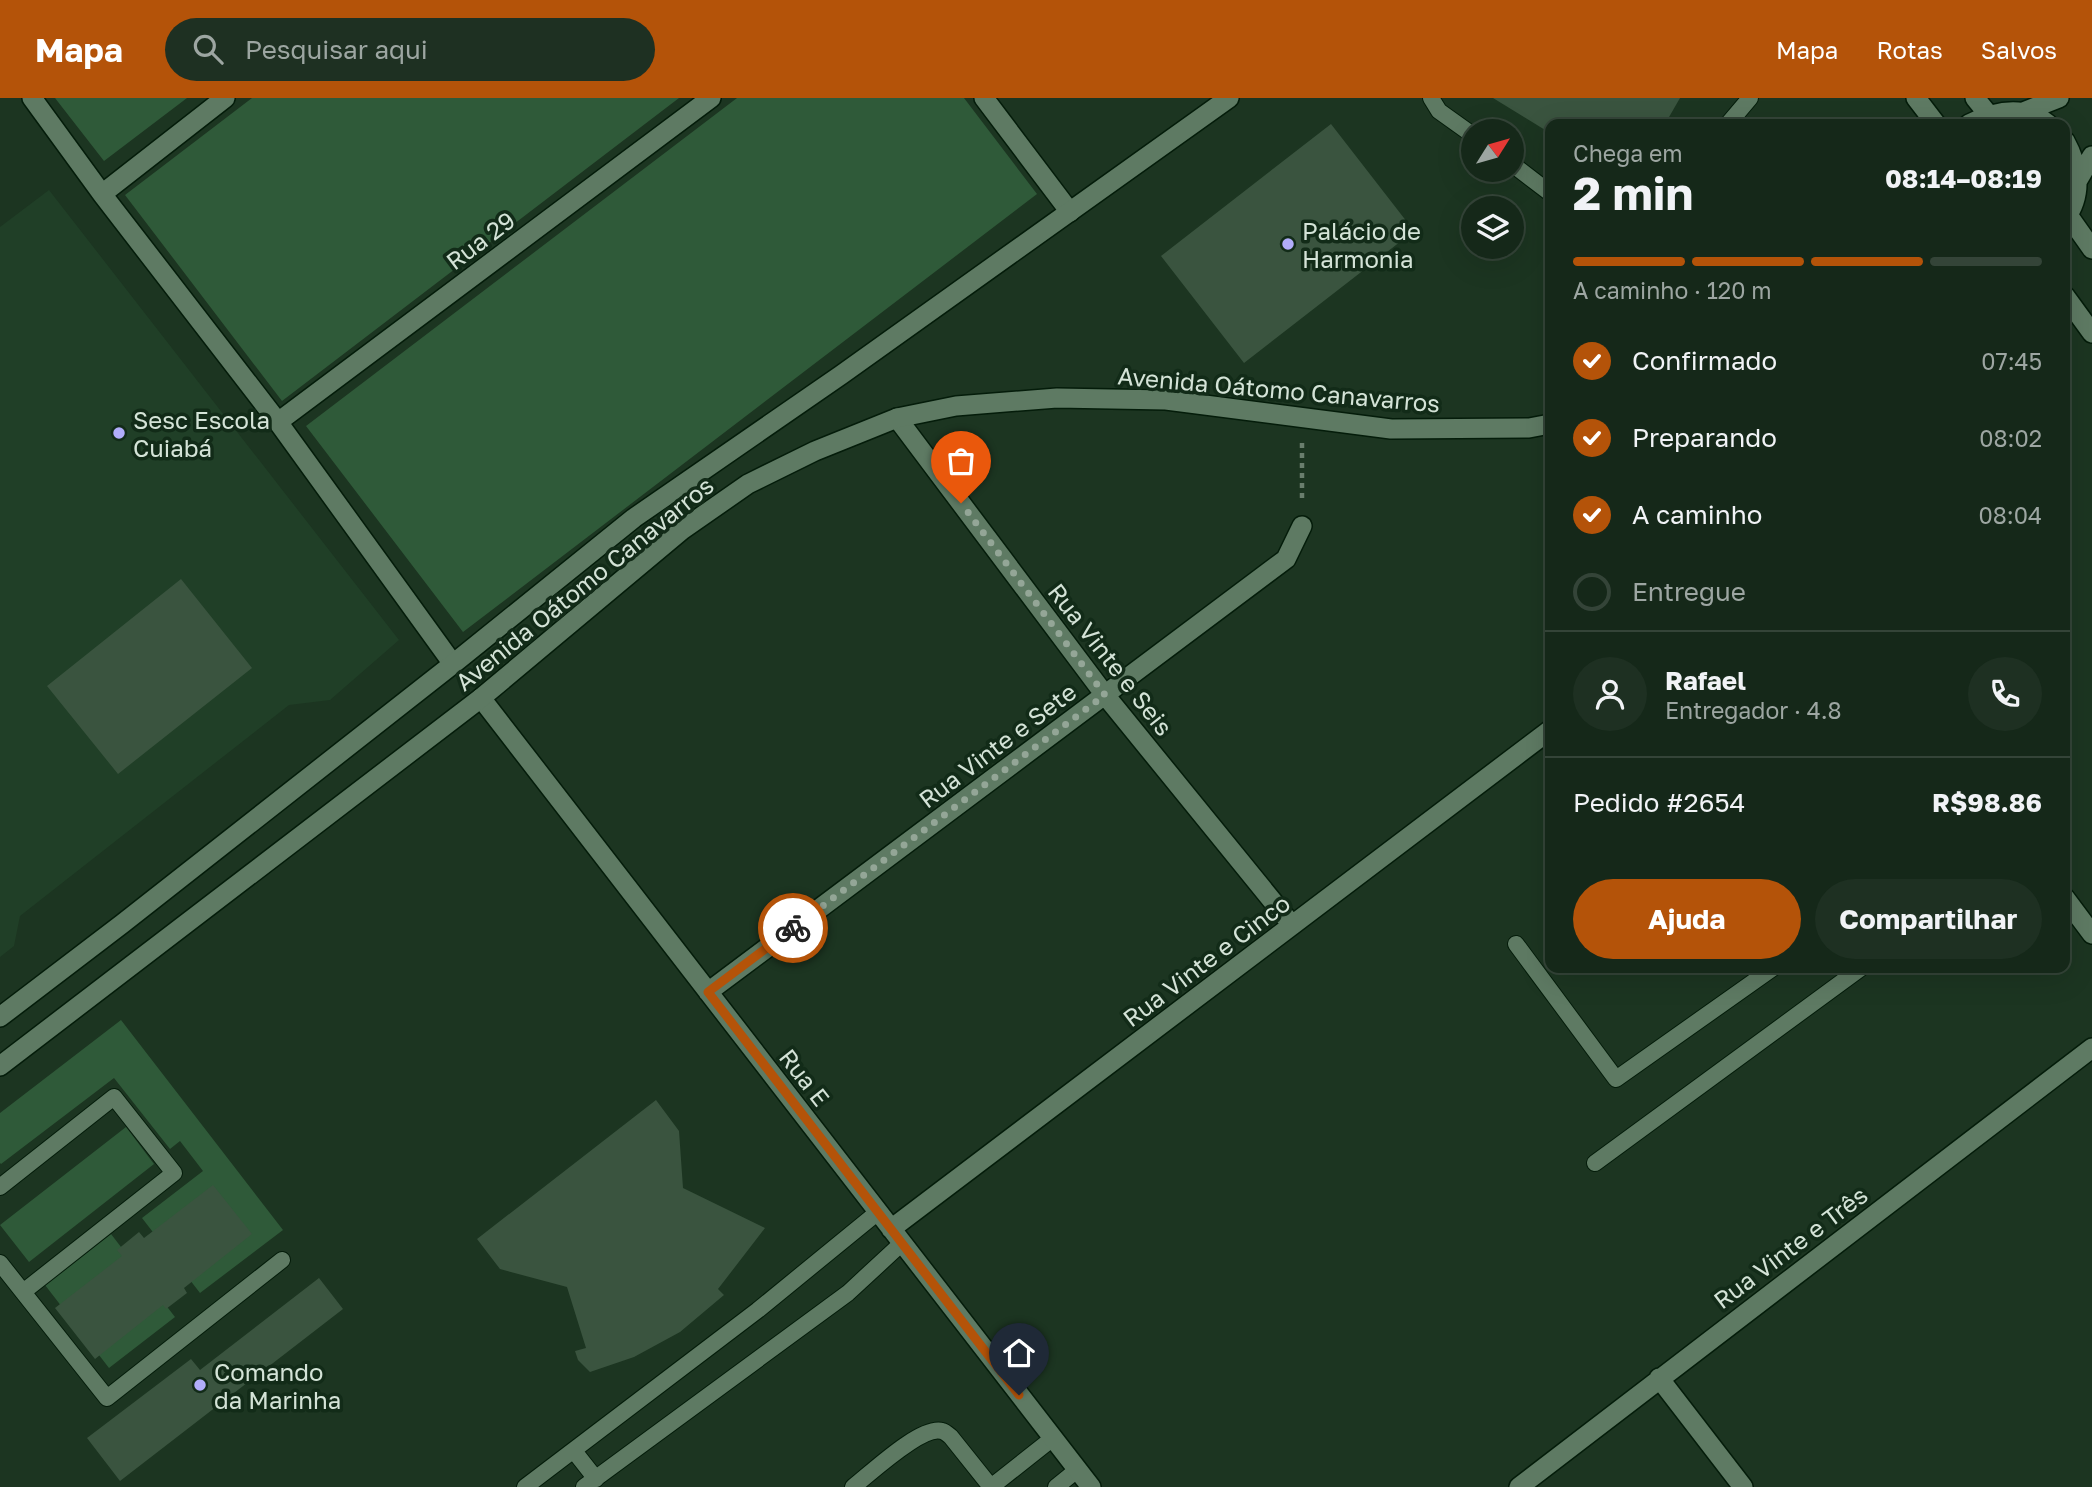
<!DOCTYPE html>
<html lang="pt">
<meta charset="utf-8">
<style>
:root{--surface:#152819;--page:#1e3022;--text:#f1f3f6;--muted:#9da6a2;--line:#344438;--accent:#b45309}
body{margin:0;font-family:"Golos Text",sans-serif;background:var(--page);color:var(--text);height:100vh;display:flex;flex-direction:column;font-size:26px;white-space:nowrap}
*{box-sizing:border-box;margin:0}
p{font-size:23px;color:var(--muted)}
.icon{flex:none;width:38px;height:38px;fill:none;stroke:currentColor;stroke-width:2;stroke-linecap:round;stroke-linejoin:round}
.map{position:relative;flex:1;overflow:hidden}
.sheet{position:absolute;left:1545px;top:21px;width:525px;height:854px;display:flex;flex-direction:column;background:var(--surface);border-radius:14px;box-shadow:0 7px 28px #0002,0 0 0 2px var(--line)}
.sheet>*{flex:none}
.needle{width:46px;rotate:53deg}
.tools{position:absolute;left:1461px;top:21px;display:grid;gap:14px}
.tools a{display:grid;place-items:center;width:63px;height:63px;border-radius:50%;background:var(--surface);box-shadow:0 7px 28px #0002,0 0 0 2px var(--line);font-size:35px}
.pin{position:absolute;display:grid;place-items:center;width:60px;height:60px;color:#fff;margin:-72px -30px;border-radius:50% 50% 50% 0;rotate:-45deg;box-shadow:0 0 7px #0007}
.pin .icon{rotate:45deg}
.courier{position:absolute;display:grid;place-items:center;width:70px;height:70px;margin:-35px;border:5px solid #b45309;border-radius:50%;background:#fff;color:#222;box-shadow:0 2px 9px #0007}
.headline em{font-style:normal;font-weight:700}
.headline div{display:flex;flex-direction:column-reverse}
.headline{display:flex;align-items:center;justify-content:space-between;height:119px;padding:0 28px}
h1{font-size:46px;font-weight:700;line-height:52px}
.bar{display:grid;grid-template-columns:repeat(4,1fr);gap:10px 7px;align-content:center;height:84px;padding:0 28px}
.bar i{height:9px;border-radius:5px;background:var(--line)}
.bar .current{background:var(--accent)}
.bar p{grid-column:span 4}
.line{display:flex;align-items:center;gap:18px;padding:0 28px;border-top:2px solid var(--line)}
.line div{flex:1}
.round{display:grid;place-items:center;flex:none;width:74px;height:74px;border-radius:37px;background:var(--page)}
ol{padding:0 28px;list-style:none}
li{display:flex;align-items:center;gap:21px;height:77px}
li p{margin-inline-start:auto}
li .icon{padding:7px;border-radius:50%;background:var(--accent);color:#fff;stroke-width:4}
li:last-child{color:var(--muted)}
li i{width:38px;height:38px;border:4px solid var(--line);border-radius:50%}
.button{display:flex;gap:14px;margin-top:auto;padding:14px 28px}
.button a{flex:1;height:80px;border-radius:42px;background:var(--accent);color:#fff;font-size:28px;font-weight:700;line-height:80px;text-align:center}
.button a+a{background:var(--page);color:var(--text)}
header{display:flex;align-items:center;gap:42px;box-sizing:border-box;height:98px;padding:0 35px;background:var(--accent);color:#fff}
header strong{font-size:33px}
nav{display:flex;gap:38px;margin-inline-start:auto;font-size:24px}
.search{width:490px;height:63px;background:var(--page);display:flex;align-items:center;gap:18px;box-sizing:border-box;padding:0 24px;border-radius:38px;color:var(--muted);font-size:26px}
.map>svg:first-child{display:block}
.built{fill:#203f27}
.green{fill:#2f5a39}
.building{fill:#3a543f}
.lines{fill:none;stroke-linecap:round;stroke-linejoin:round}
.service-casing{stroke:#041c0a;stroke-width:18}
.minor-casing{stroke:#041c0a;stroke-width:22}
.secondary-casing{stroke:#041c0a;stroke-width:22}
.path{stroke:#697e6d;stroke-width:4.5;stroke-dasharray:5 5;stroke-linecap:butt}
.service{stroke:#5e7a63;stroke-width:16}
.minor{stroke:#5e7a63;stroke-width:19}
.secondary{stroke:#5e7a63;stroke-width:19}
.done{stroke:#94a697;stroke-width:7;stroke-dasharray:0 12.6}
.route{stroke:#b45309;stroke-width:9}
.poi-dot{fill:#b1adfa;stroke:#122b18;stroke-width:2.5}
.labels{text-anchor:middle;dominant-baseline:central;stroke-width:7;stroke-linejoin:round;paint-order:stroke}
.poi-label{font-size:24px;fill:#d4e3d7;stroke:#122b18;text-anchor:start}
.street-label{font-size:24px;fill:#d4e3d7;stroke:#122b18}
</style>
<header>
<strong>Mapa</strong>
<div class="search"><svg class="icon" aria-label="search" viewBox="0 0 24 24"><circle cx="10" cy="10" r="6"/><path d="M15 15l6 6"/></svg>Pesquisar aqui</div>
<nav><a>Mapa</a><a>Rotas</a><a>Salvos</a></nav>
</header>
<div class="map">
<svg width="2092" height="1389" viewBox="0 0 2092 1389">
<rect width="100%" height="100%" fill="#1c3521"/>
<path class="built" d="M49 92 399 542 330 602 289 607 20 818 14 848 0 859V129Z"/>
<path class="green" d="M55 0H187L104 63Z
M252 0H679L282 303 125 97Z
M737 0H964L1037 96 463 534 306 328Z
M121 922 283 1132 200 1195 142 1120 203 1073 180 1043 170 1051 114 980 1 1066 0 1065V1015Z
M126 1029 154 1066 29 1164 0 1127Z
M111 1136 175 1219 109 1270 45 1187Z"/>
<path class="building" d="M1493 0H1680L1665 26H1550V35Z
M1331 26 1414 133 1244 265 1161 158Z
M181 481 252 570 118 676 47 588Z
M656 1002 679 1033 683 1090 765 1130 718 1191 724 1197 680 1234 634 1259 590 1274 578 1262 575 1253 586 1250 567 1189 500 1171 477 1141Z
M213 1087 252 1136 184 1190 187 1195 166 1211 163 1207 95 1261 55 1210 122 1158 117 1152 139 1134 144 1140Z
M319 1180 343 1211 120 1383 87 1340 191 1261 200 1272Z"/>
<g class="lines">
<g class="service-casing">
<path id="service" d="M1431 0 1439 13 1474 38
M1728 26 1750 0
M1512 66 1550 95
M1516 846 1616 981 1773 870
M1595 1065 1861 870
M0 1089 114 999 174 1075 23 1194
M0 1165 107 1300 282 1162
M574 1353 596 1381
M525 1389 758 1212 878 1114
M584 1389 848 1195 902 1145
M853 1389C870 1376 921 1327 942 1333 944 1333 950 1338 951 1339L991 1389
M991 1389 1053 1340
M1056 1389 1077 1372"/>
</g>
<g class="minor-casing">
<path id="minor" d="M32 0 102 96 278 324 453 566
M984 0 1070 114
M102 96 225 0
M897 320 1105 597 1292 827
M278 324 711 0
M481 600 1091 1389
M2065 800 2092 836
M708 894 1286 461 1302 428
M891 1131 1550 632
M1659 1280 1743 1389
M1519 1389 2092 950"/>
</g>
<g class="secondary-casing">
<path id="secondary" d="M1916 0 1936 26
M1975 0 1988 16
M2023 14 2059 0
M1969 26C1995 13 2024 7 2048 26
M2065 43C2079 68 2083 97 2065 121
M2078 82 2092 58
M2068 117 2092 151
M2065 198 2092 235
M0 919 122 826 453 566 634 420 841 277 1229 0
M0 968 481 600 682 432 748 386 815 353 897 320 956 308 1057 300 1166 302 1391 331 1529 330 1550 326"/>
</g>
<path class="path" d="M1302 345V403"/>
<use href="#service" class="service"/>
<use href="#minor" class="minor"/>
<use href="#secondary" class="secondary"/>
</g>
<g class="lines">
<path class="done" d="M793 830 1105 597 961 405"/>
<path class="route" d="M793 830 708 894 1019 1297"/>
</g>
<g class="poi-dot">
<circle cx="1288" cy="146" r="7"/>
<circle cx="119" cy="335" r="7"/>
<circle cx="200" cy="1287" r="7"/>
</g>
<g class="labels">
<g class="poi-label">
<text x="1302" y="132">Palácio de<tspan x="1302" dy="28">Harmonia</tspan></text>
<text x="133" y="321">Sesc Escola<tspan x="133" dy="28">Cuiabá</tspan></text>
<text x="214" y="1273">Comando<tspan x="214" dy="28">da Marinha</tspan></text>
</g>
<g class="street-label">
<text transform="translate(480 142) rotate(-37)">Rua 29</text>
<text transform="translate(1279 291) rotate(5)">Avenida Oátomo Canavarros</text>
<text transform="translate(584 485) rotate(-39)">Avenida Oátomo Canavarros</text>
<text transform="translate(1111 561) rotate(52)">Rua Vinte e Seis</text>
<text transform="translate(997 647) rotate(-37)">Rua Vinte e Sete</text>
<text transform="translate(1206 862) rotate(-37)">Rua Vinte e Cinco</text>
<text transform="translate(805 979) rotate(52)">Rua E</text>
<text transform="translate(1790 1149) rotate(-37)">Rua Vinte e Três</text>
</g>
</g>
</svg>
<div class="tools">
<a><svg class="needle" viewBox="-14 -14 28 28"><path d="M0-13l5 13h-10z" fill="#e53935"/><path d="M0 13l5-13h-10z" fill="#9da6a2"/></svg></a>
<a><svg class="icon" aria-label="layers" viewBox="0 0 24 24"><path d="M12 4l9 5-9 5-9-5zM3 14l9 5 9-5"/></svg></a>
</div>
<div class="pin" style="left:961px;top:405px;background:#ea580c"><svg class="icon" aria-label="bag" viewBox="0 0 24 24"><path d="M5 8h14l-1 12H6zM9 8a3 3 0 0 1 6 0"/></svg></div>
<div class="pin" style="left:1019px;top:1297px;background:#1f2937"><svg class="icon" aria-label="home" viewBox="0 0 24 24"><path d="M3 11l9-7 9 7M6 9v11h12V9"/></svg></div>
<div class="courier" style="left:793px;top:830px"><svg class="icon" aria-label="bike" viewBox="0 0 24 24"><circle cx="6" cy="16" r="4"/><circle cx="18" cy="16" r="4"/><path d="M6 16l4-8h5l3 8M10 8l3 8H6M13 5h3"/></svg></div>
<section class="sheet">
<div class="headline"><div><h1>2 min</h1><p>Chega em</p></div><em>08:14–08:19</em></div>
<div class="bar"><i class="current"></i><i class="current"></i><i class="current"></i><i></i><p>A caminho · 120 m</p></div>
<ol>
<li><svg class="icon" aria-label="check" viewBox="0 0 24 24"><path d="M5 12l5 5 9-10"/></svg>Confirmado<p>07:45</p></li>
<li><svg class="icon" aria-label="check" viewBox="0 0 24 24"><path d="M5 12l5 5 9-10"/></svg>Preparando<p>08:02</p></li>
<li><svg class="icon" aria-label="check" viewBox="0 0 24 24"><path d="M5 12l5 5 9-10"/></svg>A caminho<p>08:04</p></li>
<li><i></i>Entregue</li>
</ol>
<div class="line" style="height:126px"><a class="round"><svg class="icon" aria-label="person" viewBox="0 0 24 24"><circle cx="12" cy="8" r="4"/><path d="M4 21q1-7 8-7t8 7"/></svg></a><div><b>Rafael</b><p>Entregador · 4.8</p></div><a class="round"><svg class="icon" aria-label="phone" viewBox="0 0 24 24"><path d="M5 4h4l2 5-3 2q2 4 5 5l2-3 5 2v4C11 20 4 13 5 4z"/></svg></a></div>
<div class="line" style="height:91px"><div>Pedido #2654</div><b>R$98.86</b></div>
<div class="button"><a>Ajuda</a><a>Compartilhar</a></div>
</section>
</div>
